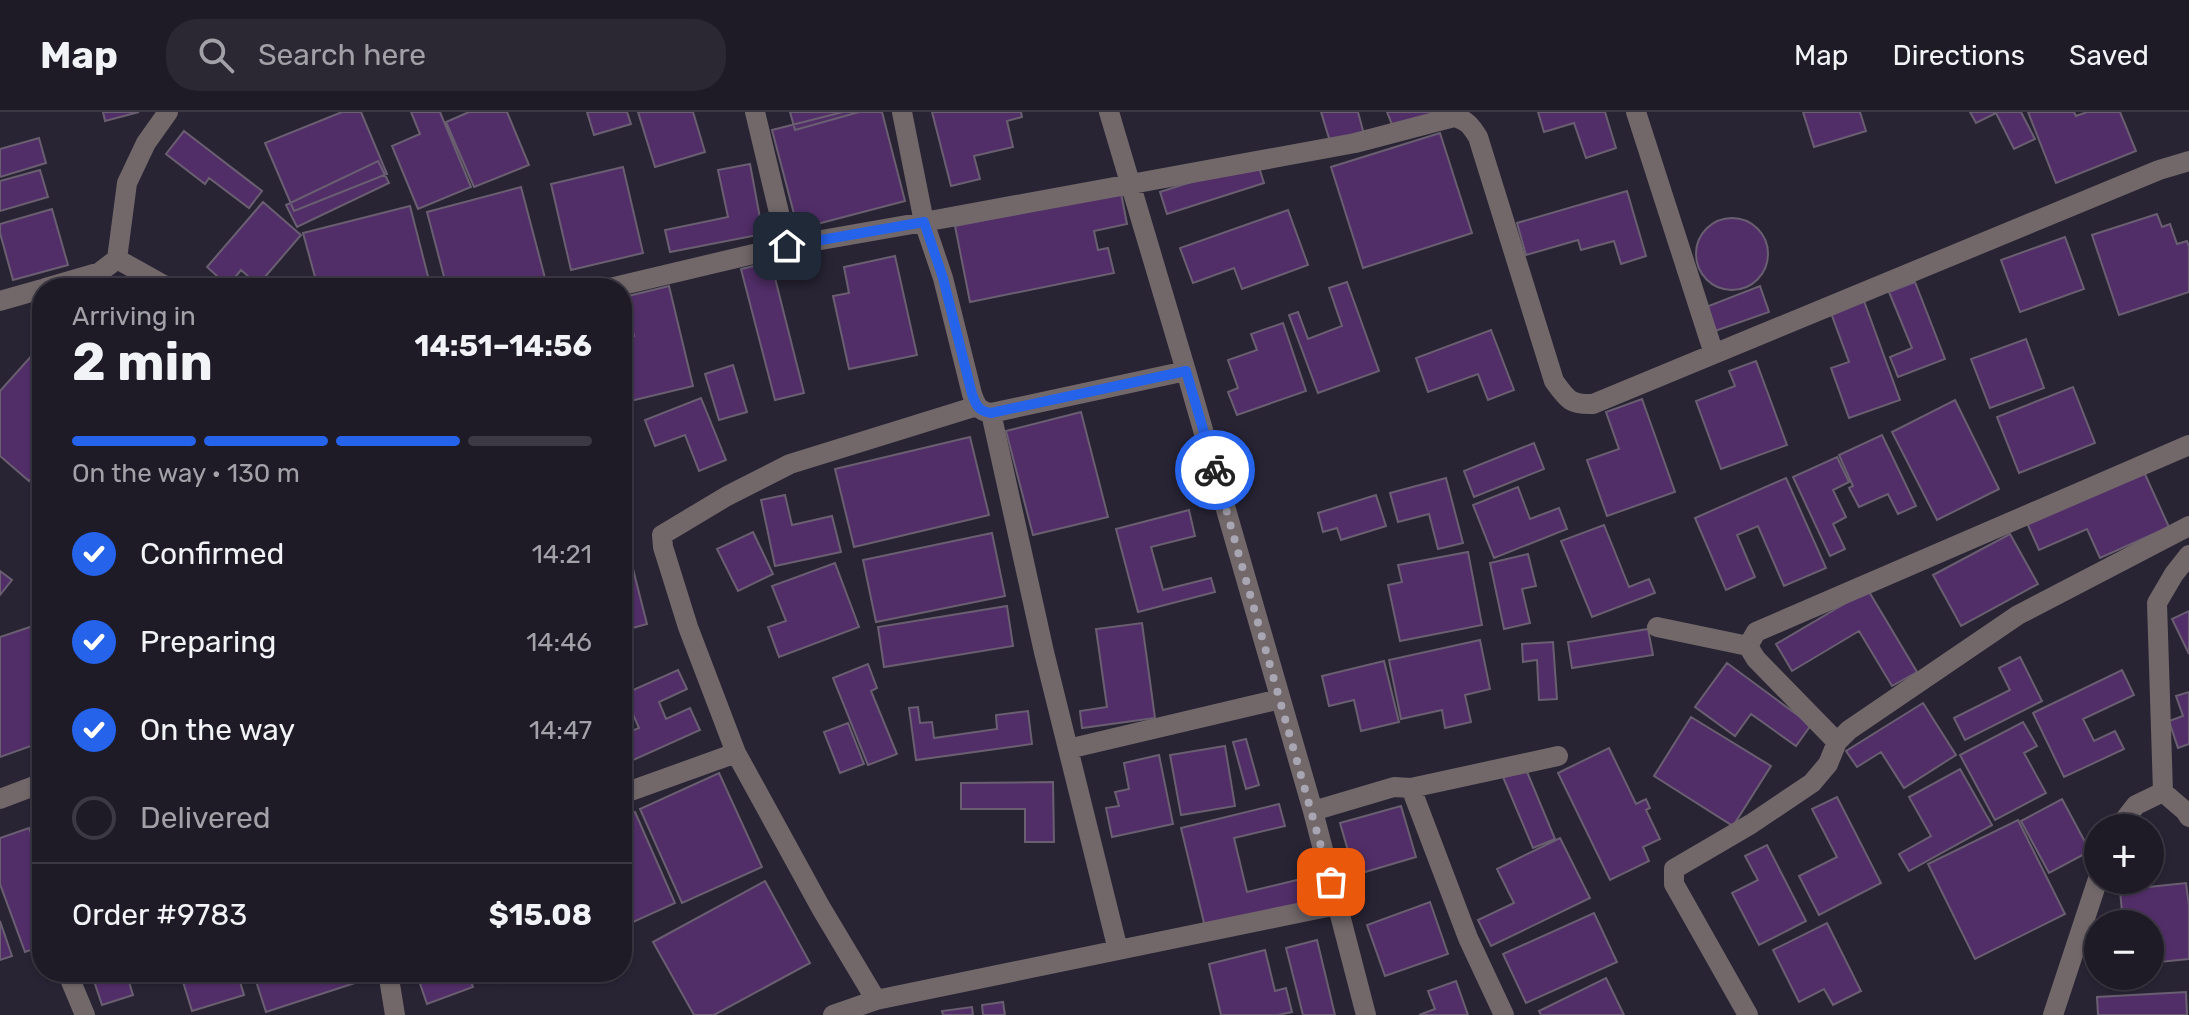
<!DOCTYPE html>
<meta charset="utf-8">
<style>
:root{--surface:#1e1b27;--page:#2b2833;--text:#f1f3f6;--muted:#a1a1a7;--line:#3c3944;--accent:#2563eb}
body{margin:0;font-family:Rubik,sans-serif;background:var(--page);color:var(--text);height:100vh;display:flex;flex-direction:column;font-size:30px;white-space:nowrap}
*{box-sizing:border-box;margin:0}
p{font-size:26px;color:var(--muted)}
.icon{flex:none;width:44px;height:44px;fill:none;stroke:currentColor;stroke-width:2;stroke-linecap:round;stroke-linejoin:round}
.map{position:relative;flex:1;overflow:hidden}
.drawer{position:absolute;left:32px;top:166px;width:600px;height:704px;display:flex;flex-direction:column;background:var(--surface);border-radius:32px;box-shadow:0 2px 6px #0004,0 0 0 2px var(--line)}
.drawer>*{flex:none}
.tools{position:absolute;left:2084px;top:702px;display:grid;gap:16px}
.tools a{display:grid;place-items:center;width:80px;height:80px;border-radius:50%;background:var(--surface);box-shadow:0 2px 6px #0004,0 0 0 2px var(--line);font-size:40px}
.pin{position:absolute;display:grid;place-items:center;width:68px;height:68px;color:#fff;margin:-34px;border-radius:16px;box-shadow:0 4px 12px #0006}
.courier{position:absolute;display:grid;place-items:center;width:80px;height:80px;margin:-40px;border:6px solid #2563eb;border-radius:50%;background:#fff;color:#222;box-shadow:0 2px 10px #0007}
.overview em{font-style:normal;font-weight:700}
.overview div{display:flex;flex-direction:column-reverse}
.overview{display:flex;align-items:center;justify-content:space-between;height:136px;padding:0 40px}
h1{font-size:52px;font-weight:700;line-height:60px}
.bar{display:grid;grid-template-columns:repeat(4,1fr);gap:12px 8px;align-content:center;height:96px;padding:0 40px}
.bar i{height:10px;border-radius:6px;background:var(--line)}
.bar .current{background:var(--accent)}
.bar p{grid-column:span 4}
.line{display:flex;align-items:center;gap:20px;padding:0 40px;border-top:2px solid var(--line)}
.line div{flex:1}
ol{padding:0 40px;list-style:none}
li{display:flex;align-items:center;gap:24px;height:88px}
li p{margin-inline-start:auto}
li .icon{padding:8px;border-radius:50%;background:var(--accent);color:#fff;stroke-width:4}
li:last-child{color:var(--muted)}
li i{width:44px;height:44px;border:4px solid var(--line);border-radius:50%}
header{display:flex;align-items:center;gap:48px;box-sizing:border-box;height:112px;padding:0 40px;background:var(--surface);border-bottom:2px solid var(--line)}
header strong{font-size:38px}
nav{display:flex;gap:44px;margin-inline-start:auto;font-size:28px}
.search{width:560px;height:72px;background:var(--page);display:flex;align-items:center;gap:20px;box-sizing:border-box;padding:0 28px;border-radius:32px;color:var(--muted);font-size:30px}
.map>svg:first-child{display:block}
.building{fill:#522e69;stroke:#695f70;stroke-width:2}
.lines{fill:none;stroke-linecap:round;stroke-linejoin:round}
.street{stroke:#72686a;stroke-width:20}
.done{stroke:#a9a6b3;stroke-width:8;stroke-dasharray:0 14.4}
.route{stroke:#2563eb;stroke-width:10}
</style>
<header>
<strong>Map</strong>
<div class="search"><svg class="icon" aria-label="search" viewBox="0 0 24 24"><circle cx="10" cy="10" r="6"/><path d="M15 15l6 6"/></svg>Search here</div>
<nav><a>Map</a><a>Directions</a><a>Saved</a></nav>
</header>
<div class="map">
<svg width="2189" height="903" viewBox="0 0 2189 903">
<rect width="100%" height="100%" fill="#282434"/>
<path class="building" d="M103 0H139L105 9Z
M342 0H361L387 62 294 99 265 31Z
M411 0H440L471 75 418 97 392 34 420 22Z
M469 0H507L529 53 474 75 446 10Z
M587 0H627L631 12 594 23Z
M638 0H693L705 40 655 55Z
M790 0H859L795 18Z
M843 0H882L905 89 798 117 772 18Z
M932 0H1021L1022 5 1007 9 1013 35 974 44 980 67 951 74Z
M1321 0H1358L1365 26 1332 36Z
M1387 0H1450L1395 20Z
M1538 0H1605L1616 36 1586 46 1574 11 1544 20Z
M1803 0H1860L1866 19 1814 35Z
M1970 0H2021L2035 27 2014 37 1996 1 1976 11Z
M2028 0H2074L2076 4 2087 0H2120L2136 39 2056 71Z
M184 19 262 79 249 96 209 66 205 72 166 42Z
M1440 21 1472 121 1363 156 1331 55Z
M39 26 46 51 0 65V37Z
M378 49 389 71 297 115 286 93Z
M1257 49 1264 71 1167 102 1160 80Z
M750 52 763 122 670 140 665 118 728 105 718 58Z
M623 55 643 141 571 158 551 72Z
M40 58 48 85 0 99V69Z
M521 75 545 166 508 176H447L427 100Z
M1627 79 1646 144 1621 152 1614 129 1581 138 1578 128 1526 143 1517 111Z
M1121 81 1127 112 1094 119 1098 138 1108 136 1114 161 970 190 955 114Z
M263 90 301 123 258 173 241 158 228 174 207 155Z
M410 94 431 176H318L303 121Z
M52 97 68 153 13 168 0 121V112Z
M1288 98 1308 153 1242 177 1234 156 1193 171 1180 136Z
M2157 102 2162 115 2170 112 2177 132 2187 129 2189 135V180L2119 203 2092 123Z
M1696 142a36 36 0 1 1 72 0a36 36 0 1 1-72 0Z
M2065 125 2084 177 2020 200 2001 148Z
M895 144 917 243 849 257 833 184 849 181 844 155Z
M771 150 804 281 775 288 741 157Z
M1347 170 1379 259 1318 281 1289 203 1298 200 1308 227 1342 214 1329 176Z
M1915 170 1945 247 1898 265 1890 245 1912 236 1889 180Z
M669 174 693 274 622 291V228L634 224 624 185Z
M1760 174 1769 200 1715 219 1706 195Z
M1864 189 1900 288 1849 306 1831 256 1849 250 1831 201Z
M1283 211 1306 279 1237 303 1228 280 1238 276 1228 248 1257 238 1251 222Z
M1491 218 1514 278 1488 288 1478 262 1428 280 1416 246Z
M2026 227 2044 276 1990 296 1971 247Z
M42 232V355L29 369 0 344V279Z
M1756 249 1787 333 1721 357 1696 289 1735 274 1729 259Z
M733 253 747 300 719 308 705 262Z
M2073 275 2095 331 2019 361 1997 305Z
M701 286 726 348 699 359 685 323 655 334 645 308Z
M1642 287 1675 380 1607 404 1587 348 1619 337 1606 300Z
M1955 288 1999 377 1937 408 1892 320Z
M1081 300 1108 405 1033 423 1006 319Z
M1882 323 1916 394 1898 402 1888 382 1859 395 1849 376 1853 374 1839 343Z
M970 325 989 403 854 435 835 357Z
M1534 331 1544 357 1474 385 1464 359Z
M1837 345 1849 370 1833 378 1846 405 1833 412 1845 437 1830 444 1793 365Z
M2144 360 2169 415 2100 446 2087 417 2039 438 2027 411Z
M1446 366 1463 431 1438 437 1429 402 1398 410 1390 381Z
M1786 366 1826 456 1784 474 1758 414 1737 423 1755 465 1726 478 1695 406Z
M1518 375 1530 407 1559 396 1567 417 1494 446 1473 393Z
M785 383 792 413 832 404 841 440 775 454 761 388Z
M1376 383 1386 414 1341 428 1337 416 1323 420 1318 401Z
M1189 398 1195 424 1151 435 1163 478 1211 466 1215 480 1138 500 1116 417Z
M1604 413 1629 475 1649 467 1655 481 1592 505 1561 429Z
M753 420 773 462 738 479 717 437Z
M992 421 1005 484 876 510 863 448Z
M2010 422 2038 472 1961 514 1933 463Z
M1468 440 1482 513 1400 529 1388 473 1402 470 1398 453Z
M1528 442 1536 474 1522 477 1530 511 1504 517 1490 451Z
M835 451 859 515 779 545 768 515 786 509 772 474Z
M633 457 647 512 622 519V460Z
M0 459 12 468 0 483Z
M1868 478 1917 560 1892 574 1859 519 1792 559 1776 532Z
M1007 494 1013 534 884 555 878 515Z
M2189 499V542L2172 507Z
M42 511V630L0 645V525Z
M1142 511 1155 606 1082 616 1080 599 1107 595 1096 517Z
M1648 517 1653 543 1572 556 1568 530Z
M1480 528 1490 577 1465 583 1471 610 1445 616 1442 598 1401 607 1389 548Z
M1553 530 1557 587 1539 588 1537 548 1523 550 1522 532Z
M2020 545 2042 589 1965 628 1954 606 2010 578 1999 556Z
M1384 549 1399 610 1361 619 1354 588 1329 594 1322 564Z
M1727 551 1811 613 1796 634 1751 602 1735 624 1695 595Z
M868 552 877 576 871 579 897 642 868 653 833 566Z
M678 558 687 577 659 590 666 607 690 596 700 618 622 653V623L639 616 624 582Z
M2122 558 2134 583 2083 607 2094 629 2115 619 2124 637 2064 665 2033 601Z
M2189 580V632L2178 636 2169 609 2183 604 2176 584Z
M1923 591 1956 643 1904 676 1881 640 1857 655 1846 639Z
M918 595 920 611 932 610 934 626 997 617 996 603 1028 599 1032 632 916 648 909 596Z
M1691 605 1771 654 1733 714 1654 664Z
M2023 610 2037 634 2024 641 2046 681 1995 708 1960 643Z
M848 611 864 652 840 661 824 620Z
M1246 627 1259 673 1246 677 1233 630Z
M1225 634 1235 694 1181 703 1170 643Z
M1609 636 1636 692 1646 687 1650 696 1646 698 1660 727 1643 735 1649 749 1610 768 1558 661Z
M1159 643 1173 712 1112 725 1106 696 1119 694 1115 680 1129 677 1124 651Z
M1525 655 1555 727 1533 736 1503 665Z
M1960 657 1992 713 1909 759 1899 742 1931 724 1909 685Z
M719 661 762 755 682 791 640 697Z
M1053 670 1054 730H1025V697H961V671Z
M1837 685 1881 771 1819 803 1799 764 1837 745 1812 697Z
M2062 687 2090 739 2049 761 2021 709Z
M1279 692 1285 714 1234 726 1247 780 1301 767 1307 791 1205 815 1181 716Z
M1401 694 1416 745 1355 763 1340 711Z
M635 700 675 791 631 811 622 789V705Z
M2018 708 2065 802 1975 847 1928 752Z
M29 716 42 751V834L25 840 0 772V726Z
M1560 726 1590 786 1491 834 1478 808 1514 791 1497 757Z
M1767 733 1806 809 1759 833 1732 781 1758 768 1745 744Z
M765 769 810 851 714 903H694L653 830Z
M2186 771 2189 794V847L2150 851V812H2123L2120 778Z
M1430 790 1448 842 1385 864 1367 813Z
M1594 801 1617 850 1526 891 1503 842Z
M0 809 12 844 0 848Z
M1827 811 1861 879 1833 893 1824 877 1799 890 1773 838Z
M1317 828 1335 903H1303L1286 836Z
M1265 838 1275 879 1286 876 1292 900 1278 903H1221L1209 852Z
M91 860H126L133 883 102 893Z
M180 860H237L244 883 192 899Z
M253 860H362L364 868 266 900Z
M416 860H467L473 875 427 892Z
M495 860H525L500 871Z
M1606 866 1624 903H1541L1539 899Z
M1456 869 1468 903H1419L1435 897 1428 879Z
M2186 880 2187 903H2098L2097 885Z
M1003 890 1005 903H983L982 893Z
M972 895 973 903H943L942 899Z"/>
<g class="lines">
<path class="street" d="M755 0 787 134
M902 0 924 110 1355 31 1454 5C1467 8 1471 14 1478 25L1554 269C1567 287 1570 293 1593 292L2159 58 2189 49
M1109 0 1186 259 1313 699 1366 903
M1636 0 1714 242
M117 147 169 176
M45 176 100 160 117 147 127 71 146 31 168 0
M610 176 787 134 924 110 943 166 972 282C976 293 978 299 991 301L1186 259
M0 189 42 177
M991 301 1044 540 1118 838
M1657 515 1748 534
M1837 630 1756 547 1748 534 1756 520 2189 333
M1068 637 1280 587
M1411 676 1558 644
M2163 680 2185 699 2189 705
M622 682 736 641
M0 687 42 671
M1313 699 1394 675 1411 676 1468 826 1504 903
M2118 716 2136 693 2163 680 2157 491 2174 462 2189 443
M67 860 85 903
M388 860 395 903
M876 888 821 796 736 641 688 515 663 435 662 423 727 384 790 352 977 294
M833 903 876 888 1337 793
M1748 903 1674 772V757L1751 712 1812 671 1828 652 1837 630 1849 618 2018 503 2189 414
M2053 903 2098 767"/>
</g>
<g class="lines">
<path class="done" d="M1215 358 1331 770"/>
<path class="route" d="M787 134 924 110 943 166 972 282C976 293 978 299 991 301L1186 259 1215 358"/>
</g>
</svg>
<div class="tools">
<a>+</a>
<a>−</a>
</div>
<div class="pin" style="left:1331px;top:770px;background:#ea580c"><svg class="icon" aria-label="bag" viewBox="0 0 24 24"><path d="M5 8h14l-1 12H6zM9 8a3 3 0 0 1 6 0"/></svg></div>
<div class="pin" style="left:787px;top:134px;background:#1f2937"><svg class="icon" aria-label="home" viewBox="0 0 24 24"><path d="M3 11l9-7 9 7M6 9v11h12V9"/></svg></div>
<div class="courier" style="left:1215px;top:358px"><svg class="icon" aria-label="bike" viewBox="0 0 24 24"><circle cx="6" cy="16" r="4"/><circle cx="18" cy="16" r="4"/><path d="M6 16l4-8h5l3 8M10 8l3 8H6M13 5h3"/></svg></div>
<section class="drawer">
<div class="overview"><div><h1>2 min</h1><p>Arriving in</p></div><em>14:51–14:56</em></div>
<div class="bar"><i class="current"></i><i class="current"></i><i class="current"></i><i></i><p>On the way · 130 m</p></div>
<ol>
<li><svg class="icon" aria-label="check" viewBox="0 0 24 24"><path d="M5 12l5 5 9-10"/></svg>Confirmed<p>14:21</p></li>
<li><svg class="icon" aria-label="check" viewBox="0 0 24 24"><path d="M5 12l5 5 9-10"/></svg>Preparing<p>14:46</p></li>
<li><svg class="icon" aria-label="check" viewBox="0 0 24 24"><path d="M5 12l5 5 9-10"/></svg>On the way<p>14:47</p></li>
<li><i></i>Delivered</li>
</ol>
<div class="line" style="height:104px"><div>Order #9783</div><b>$15.08</b></div>
</section>
</div>
